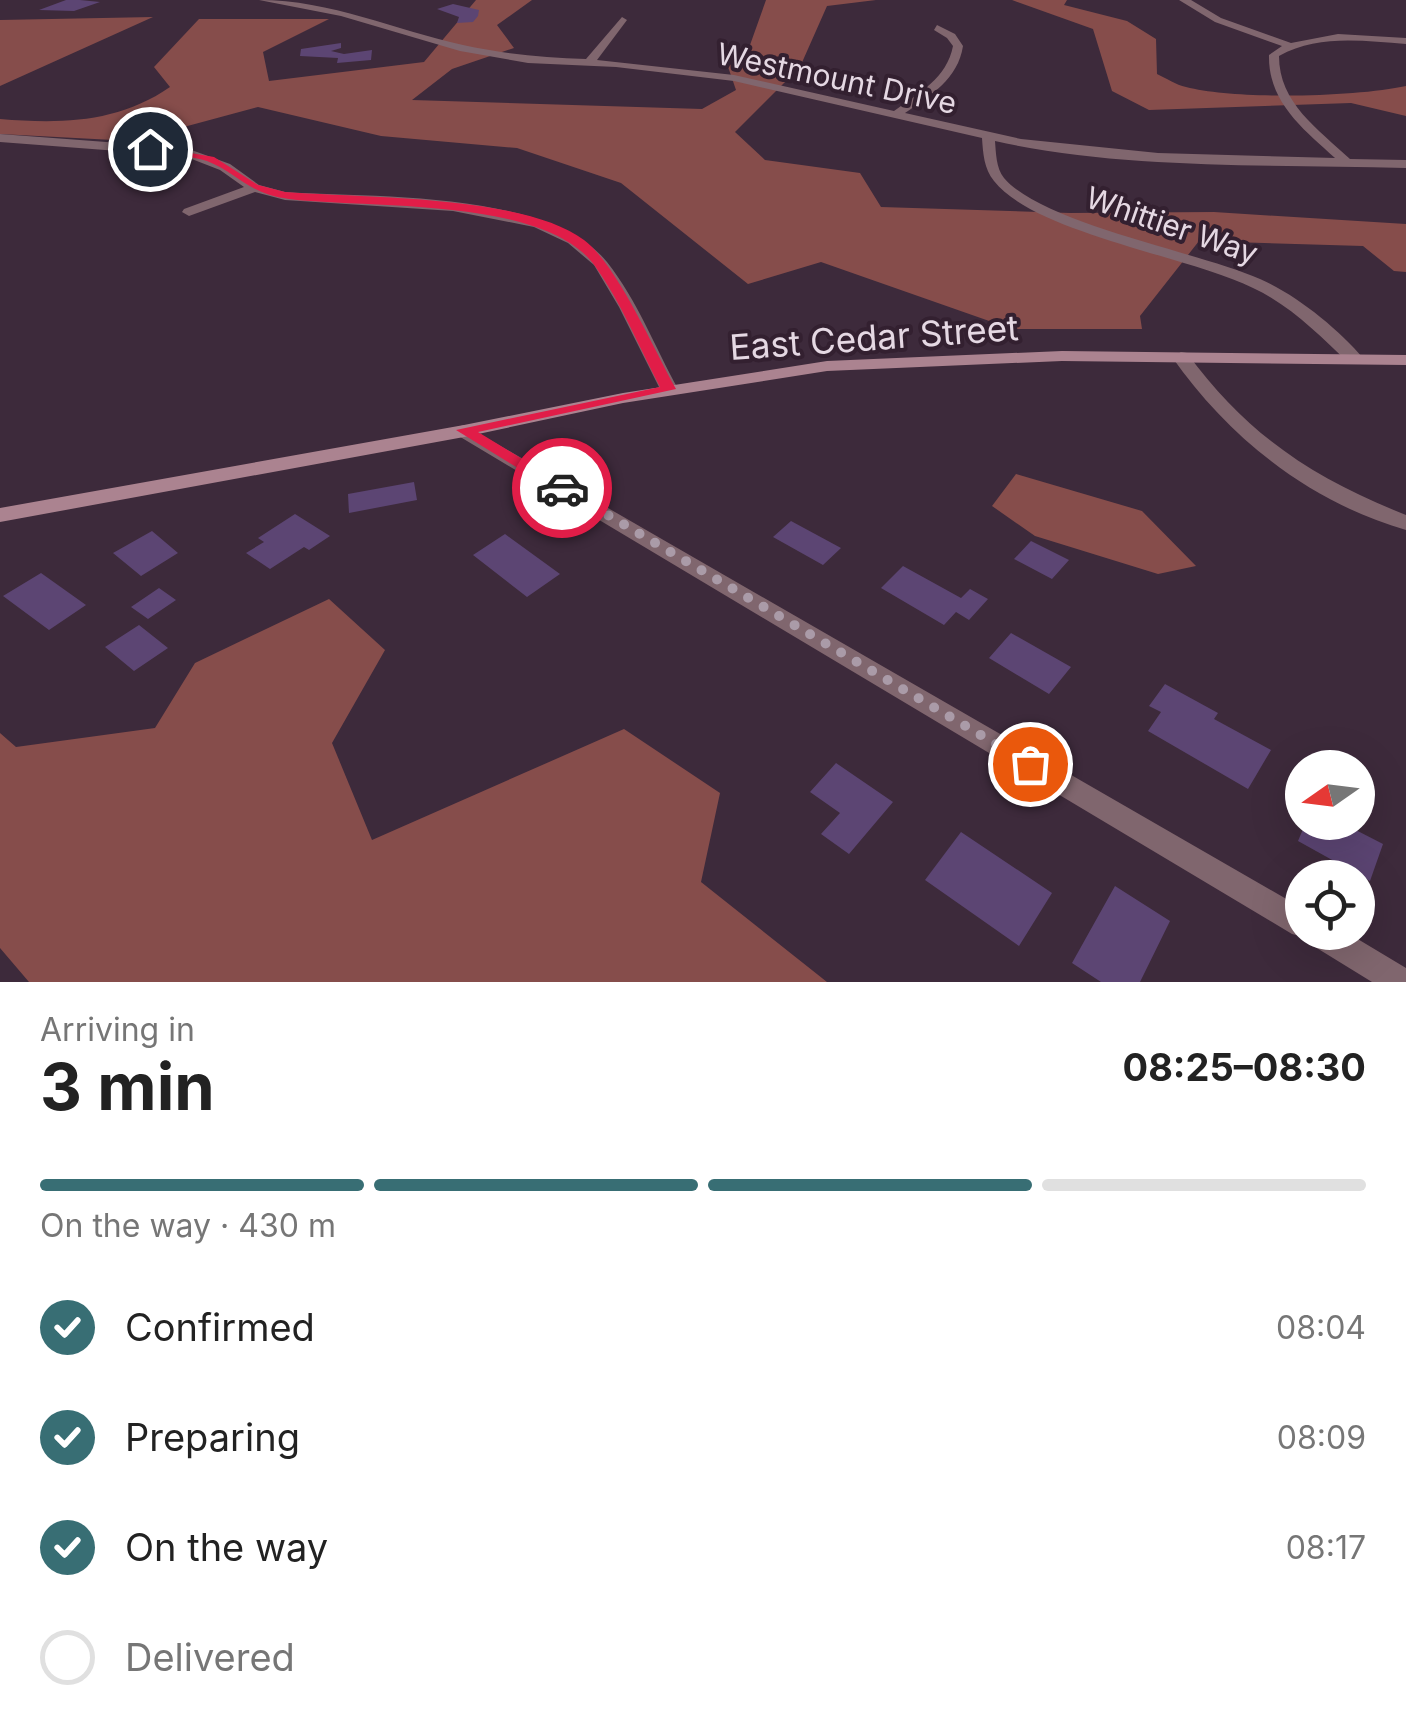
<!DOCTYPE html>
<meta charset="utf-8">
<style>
:root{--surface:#fff;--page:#f2f2f2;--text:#222;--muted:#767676;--line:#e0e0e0;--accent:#386e74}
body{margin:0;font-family:Inter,sans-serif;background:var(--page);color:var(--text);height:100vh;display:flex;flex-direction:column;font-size:38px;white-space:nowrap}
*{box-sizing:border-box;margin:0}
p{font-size:32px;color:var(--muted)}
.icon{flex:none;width:55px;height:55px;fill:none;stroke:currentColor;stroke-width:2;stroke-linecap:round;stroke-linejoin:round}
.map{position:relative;height:982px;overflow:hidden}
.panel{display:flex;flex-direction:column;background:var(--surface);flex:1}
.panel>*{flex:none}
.needle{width:65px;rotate:256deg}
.tools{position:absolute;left:1285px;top:750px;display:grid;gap:20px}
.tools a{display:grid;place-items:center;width:90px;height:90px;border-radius:50%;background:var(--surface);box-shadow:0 10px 40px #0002;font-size:50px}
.pin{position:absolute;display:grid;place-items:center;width:85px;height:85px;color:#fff;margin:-42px;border:5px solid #fff;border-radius:50%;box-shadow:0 2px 10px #0007}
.courier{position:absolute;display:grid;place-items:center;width:100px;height:100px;margin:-50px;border:8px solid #e11d48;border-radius:50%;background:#fff;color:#222;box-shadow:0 2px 12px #0007}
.headline em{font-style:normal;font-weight:700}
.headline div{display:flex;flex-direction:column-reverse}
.headline{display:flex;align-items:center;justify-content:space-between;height:170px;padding:0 40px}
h1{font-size:65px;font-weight:700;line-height:75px}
.bar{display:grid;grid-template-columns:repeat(4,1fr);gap:15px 10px;align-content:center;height:120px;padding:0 40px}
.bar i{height:12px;border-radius:8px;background:var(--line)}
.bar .current{background:var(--accent)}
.bar p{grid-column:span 4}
ol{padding:0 40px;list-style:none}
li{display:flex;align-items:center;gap:30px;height:110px}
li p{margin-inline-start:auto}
li .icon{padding:10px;border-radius:50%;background:var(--accent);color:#fff;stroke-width:4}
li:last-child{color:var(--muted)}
li i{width:55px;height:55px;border:5px solid var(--line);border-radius:50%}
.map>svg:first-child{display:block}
.forest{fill:#864d4b}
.building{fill:#5c4573}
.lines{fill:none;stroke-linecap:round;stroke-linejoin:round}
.street{fill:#80666e;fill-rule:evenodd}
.secondary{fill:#ab8390;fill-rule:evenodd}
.route{fill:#e11d48}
.done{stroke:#aa9ba8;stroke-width:10;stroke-dasharray:0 18}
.labels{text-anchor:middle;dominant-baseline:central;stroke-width:8;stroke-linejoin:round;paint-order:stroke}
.far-street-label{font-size:30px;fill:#e5d8e3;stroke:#332030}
.street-label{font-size:35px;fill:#e5d8e3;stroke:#332030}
</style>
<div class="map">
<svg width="1406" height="982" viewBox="0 0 1406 982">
<rect width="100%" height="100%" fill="#3d2a3b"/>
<path class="forest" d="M476 0H532L497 25 514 48 452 69 412 100 702 109 736 90 725 58 750 45 766 0H876L827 6 800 67 735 132 765 160 860 173 881 207 1070 213 1214 212 1406 224V272L1394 271 1363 246 1199 241 1140 316 1142 329H1012L821 262 748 284 621 183 517 148 381 136 258 107 132 141 0 134V119C61 124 118 123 170 87L154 67 199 19H329L263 52 269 81 424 62Z
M1012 0H1067L1064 5 1127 21 1156 39 1157 74C1166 78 1176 85 1186 87 1235 100 1356 97 1406 86V116L1351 103 1149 110 1112 91 1093 29Z
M153 17 0 86V20Z
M1016 474 1142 511 1196 566 1158 574 1035 536 992 506Z
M329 599 385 650 332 743 372 840 624 729 720 793 701 882 827 982H29L0 948V733L16 747 155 728 195 663Z"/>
<path class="building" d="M66 0H80L100 2 74 11 39 10Z
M453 4 479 10 478 16 473 22 457 23 459 17 437 9Z
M341 43V48L331 51 344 54 372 50 371 60 337 63 338 58 300 56 301 49Z
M414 482 417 500 349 513 348 494Z
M295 514 330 536 309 550 304 547 270 569 246 553 264 542 258 538Z
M791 521 841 548 823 565 773 537Z
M152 531 178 553 141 576 113 553Z
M505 534 560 574 527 597 473 555Z
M1031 541 1069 560 1052 579 1014 559Z
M903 566 961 598 970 589 988 599 969 620 956 612 944 625 881 588Z
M41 573 86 605 49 630 3 596Z
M159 588 176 600 148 619 131 607Z
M139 625 168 648 134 671 105 647Z
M1011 633 1071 667 1049 694 989 658Z
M1165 684 1218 713 1214 719 1271 750 1248 789 1148 731 1161 712 1149 706Z
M836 763 893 802 849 854 821 834 840 813 810 792Z
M1306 822H1350L1348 826 1383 844 1370 881 1298 841Z
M961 832 1052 893 1019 946 925 880Z
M1115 886 1170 921 1140 982H1101L1072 963Z"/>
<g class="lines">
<path class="street" d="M259 0C331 0 395 30 463 45 504 54 545 58 586 59L622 17 627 20 597 60 734 75 894 111C919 93 947 78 953 46L947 38 934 30 937 25 955 34 963 46C958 79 931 95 905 113L1021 139 1158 153 1335 158C1303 129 1268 102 1269 55L1282 46 1215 22 1179 0H1191L1221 18 1291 43 1338 34 1406 38V44C1363 41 1318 34 1279 56 1279 103 1318 129 1350 159L1406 160V168C1275 164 1122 170 995 141 996 153 996 168 1004 178 1043 224 1199 252 1260 279 1298 296 1337 328 1364 359L1361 363H1349C1319 335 1290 305 1253 288 1188 256 1035 233 994 181 984 169 983 153 982 138L734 81 616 67 528 63 460 51 341 16Z
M0 134 186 148 230 164 259 185 285 192C372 198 549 190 607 262 637 300 655 347 678 389L669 394 660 389 619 307 594 265 568 243 534 227 453 211 285 200 255 192 189 216 182 212 184 209 244 187 220 170 184 156 0 142Z
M1181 352 1187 353C1247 435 1313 478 1406 515V530C1309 502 1229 438 1172 357Z
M464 425 1302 908V932H1346L1406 968V982H1372L1307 942 1304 937 1292 934 457 435 455 431 457 427Z"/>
<path class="secondary" d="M1062 351 1406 355V365L1062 361 827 371 623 403 464 437 0 522V508L464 425 623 393 827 361Z"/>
</g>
<path class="route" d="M150 146 214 157 258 185 285 192C362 198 525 195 584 240 618 266 654 350 676 389L478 432 570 488 557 492 456 430 660 387C639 347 621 302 595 266 544 196 369 209 289 199 248 194 238 173 207 161 188 155 165 155 146 151Z"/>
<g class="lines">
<path class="done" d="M562 488 1030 764"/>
</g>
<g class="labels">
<g class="far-street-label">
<text transform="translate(837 78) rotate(12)">Westmount Drive</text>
<text transform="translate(1172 225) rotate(19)">Whittier Way</text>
</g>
<g class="street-label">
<text transform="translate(874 337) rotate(-4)">East Cedar Street</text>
</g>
</g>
</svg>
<div class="tools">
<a><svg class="needle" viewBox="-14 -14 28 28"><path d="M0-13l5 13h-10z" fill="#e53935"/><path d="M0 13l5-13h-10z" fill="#767676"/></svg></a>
<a><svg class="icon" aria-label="locate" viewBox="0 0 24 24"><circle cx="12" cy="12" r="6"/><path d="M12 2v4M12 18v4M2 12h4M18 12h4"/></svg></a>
</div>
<div class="pin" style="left:1030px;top:764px;background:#ea580c"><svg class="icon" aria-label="bag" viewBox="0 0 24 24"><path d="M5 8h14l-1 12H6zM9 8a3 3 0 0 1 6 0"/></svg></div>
<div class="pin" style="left:150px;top:149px;background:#1f2937"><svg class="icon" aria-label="home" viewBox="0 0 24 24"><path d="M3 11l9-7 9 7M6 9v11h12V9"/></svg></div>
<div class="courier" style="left:562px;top:488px"><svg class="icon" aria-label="car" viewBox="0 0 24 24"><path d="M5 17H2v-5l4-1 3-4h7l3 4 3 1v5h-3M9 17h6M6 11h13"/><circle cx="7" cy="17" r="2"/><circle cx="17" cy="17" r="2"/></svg></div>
</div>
<section class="panel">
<div class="headline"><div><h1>3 min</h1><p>Arriving in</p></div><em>08:25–08:30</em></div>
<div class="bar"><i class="current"></i><i class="current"></i><i class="current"></i><i></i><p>On the way · 430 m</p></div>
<ol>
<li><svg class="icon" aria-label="check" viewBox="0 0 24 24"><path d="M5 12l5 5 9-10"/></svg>Confirmed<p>08:04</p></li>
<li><svg class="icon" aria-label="check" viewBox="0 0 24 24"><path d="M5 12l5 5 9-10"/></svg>Preparing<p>08:09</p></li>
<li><svg class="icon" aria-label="check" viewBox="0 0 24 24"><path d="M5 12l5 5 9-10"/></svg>On the way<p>08:17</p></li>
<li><i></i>Delivered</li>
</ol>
</section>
